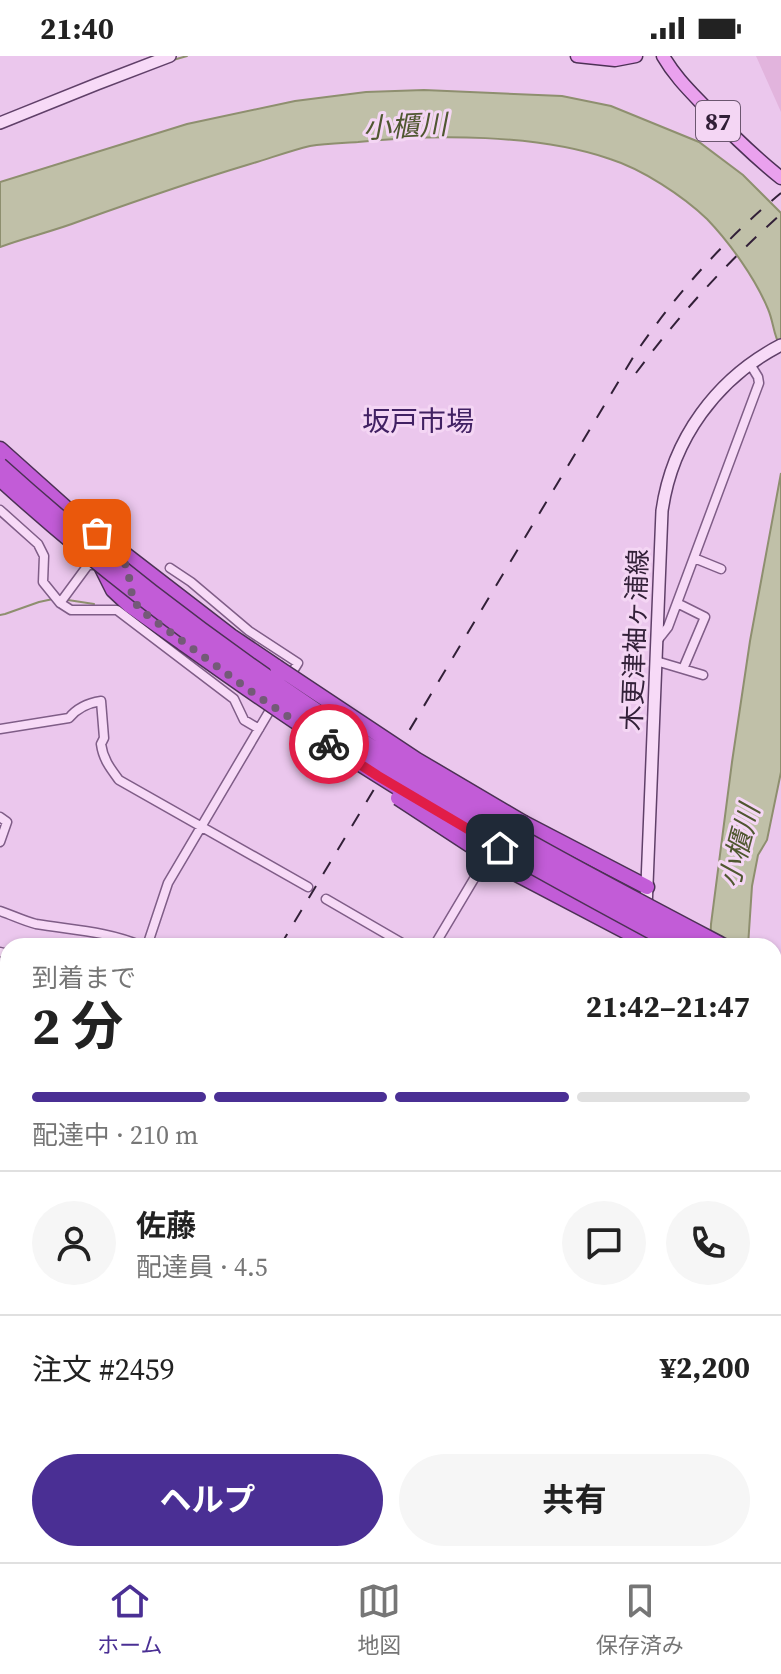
<!DOCTYPE html>
<html lang="ja">
<meta charset="utf-8">
<style>
:root{--surface:#fff;--page:#f6f6f6;--text:#222;--muted:#767676;--line:#e0e0e0;--accent:#4a2f94}
body{margin:0;font-family:"Source Serif 4","Noto Sans JP",serif;background:var(--page);color:var(--text);height:100vh;display:flex;flex-direction:column;font-size:30px;white-space:nowrap}
*{box-sizing:border-box;margin:0}
p{font-size:26px;color:var(--muted)}
.icon{flex:none;width:44px;height:44px;fill:none;stroke:currentColor;stroke-width:2;stroke-linecap:round;stroke-linejoin:round}
.map{position:relative;flex:1;overflow:hidden}
.drawer{position:absolute;left:0px;top:882px;width:782px;height:624px;display:flex;flex-direction:column;background:var(--surface);border-radius:24px 24px 0 0;box-shadow:0 2px 6px #0004}
.drawer>*{flex:none}
.pin{position:absolute;display:grid;place-items:center;width:68px;height:68px;color:#fff;margin:-34px;border-radius:16px;box-shadow:0 4px 12px #0006}
.courier{position:absolute;display:grid;place-items:center;width:80px;height:80px;margin:-40px;border:6px solid #e11d48;border-radius:50%;background:#fff;color:#222;box-shadow:0 2px 10px #0007}
.overview em{font-style:normal;font-weight:700}
.overview div{display:flex;flex-direction:column-reverse}
.overview{display:flex;align-items:center;justify-content:space-between;height:136px;padding:0 32px}
h1{font-size:52px;font-weight:700;line-height:60px}
.bar{display:grid;grid-template-columns:repeat(4,1fr);gap:12px 8px;align-content:center;height:96px;padding:0 32px}
.bar i{height:10px;border-radius:6px;background:var(--line)}
.bar .selected{background:var(--accent)}
.bar p{grid-column:span 4}
.line{display:flex;align-items:center;gap:20px;padding:0 32px;border-top:2px solid var(--line)}
.line div{flex:1}
.round{display:grid;place-items:center;flex:none;width:84px;height:84px;border-radius:42px;background:var(--page)}
.primary-button{display:flex;gap:16px;margin-top:auto;padding:16px 32px}
.primary-button a{flex:1;height:92px;border-radius:48px;background:var(--accent);color:#fff;font-size:32px;font-weight:700;line-height:92px;text-align:center}
.primary-button a+a{background:var(--page);color:var(--text)}
.status{display:flex;justify-content:space-between;align-items:center;height:56px;padding:0 40px;background:var(--surface);direction:ltr}
.status svg{height:22px;fill:currentColor}
.tabs{display:flex;justify-content:space-around;align-items:center;height:112px;border-top:2px solid var(--line);background:var(--surface);font-size:22px;color:var(--muted)}
.tabs a{display:grid;justify-items:center;gap:4px}
.tabs .selected{color:var(--accent)}
.map>svg:first-child{display:block}
.farmland{fill:#e2b4dd}
.water{fill:#c0c0a8;stroke:#8e8f6f;stroke-width:2}
.lines{fill:none;stroke-linecap:round;stroke-linejoin:round}
.stream{stroke:#8e8f6f;stroke-width:2}
.street-casing{stroke:#7f5d87;stroke-width:11}
.secondary-casing{stroke:#604069;stroke-width:14}
.primary-casing{stroke:#4c3155;stroke-width:15}
.highway-casing{stroke:#4c3155;stroke-width:17}
.street{stroke:#f7daf7;stroke-width:8}
.secondary{stroke:#f7daf7;stroke-width:11}
.primary{stroke:#eaa1ee;stroke-width:12}
.highway{stroke:#c25cd7;stroke-width:14}
.rail{stroke:#322038;stroke-width:2;stroke-dasharray:14 14;stroke-linecap:butt}
.highway-bridge-casing{stroke:#4c3155;stroke-width:17;stroke-linecap:butt}
.highway-bridge{stroke:#c25cd7;stroke-width:14}
.done{stroke:#735a77;stroke-width:8;stroke-dasharray:0 14.4}
.route{stroke:#e11d48;stroke-width:10}
.labels{text-anchor:middle;dominant-baseline:central;stroke-width:6;stroke-linejoin:round;paint-order:stroke}
.shield{fill:#f4d6f4;stroke:#6c5770;stroke-width:2}
.shield-label{font-size:24px;font-weight:bold;fill:#322038}
.street-label{font-size:26px;fill:#322038;stroke:#f4d6f4}
.water-label{font-size:28px;font-style:italic;fill:#4f5730;stroke:#f4d6f4}
.neighbourhood-label{font-size:28px;fill:#412163;stroke:#f4d6f4}
</style>
<div class="status"><b>21:40</b><svg viewBox="0 0 49 12"><path d="M0 12V9h3v3zM5 12V6h3v6zM10 12V3h3v9zM15 12V0h3v12zM26 1h20v11H26zM47 4h2v5h-2z"/></svg></div>
<div class="map">
<svg width="781" height="1506" viewBox="0 0 781 1506">
<rect width="100%" height="100%" fill="#ebc7ed"/>
<path class="farmland" d="M756 0H781V56Z
M781 1269V1323L774 1320 779 1305 774 1302V1271Z"/>
<path class="water" d="M424 34 562 40 611 50 699 86 743 119 781 157V292C773 279 774 267 768 253 755 222 730 187 707 163 683 140 642 113 610 103 538 78 434 78 358 86 343 87 326 87 310 90 289 95 268 103 247 109 190 126 136 145 80 165 54 175 27 181 0 191V126L187 68 295 45 366 36Z
M781 417V716L767 784 758 799 752 830 748 890H710L711 868 732 706 750 585Z
M774 1007 781 1018V1092L774 1085Z"/>
<g class="lines">
<path class="stream" d="M173 4 187 0
M68 544 94 548
M0 559 5 558 39 546 53 543
M0 1063 8 1064
M774 1368 781 1371"/>
<g class="street-casing">
<path id="street" d="M0 454 38 488 44 500 43 526 60 547 71 554H117L234 643 244 664 259 673
M694 502 721 513
M170 512 191 526 249 575 298 607 288 623
M60 547 88 509H99
M677 547 705 561 683 613 703 619
M657 585 668 571 759 327 758 321 750 308
M656 605 683 613
M0 673 69 662C77 652 88 647 101 645L104 682 101 688C103 703 110 712 119 724L308 831
M0 761 7 766 0 786
M326 843 407 890
M0 855C12 859 24 865 36 868 72 874 107 875 142 890
M147 890 168 827 273 649
M434 890 484 806
M0 896 8 898
M0 1008H8
M0 1121H8
M0 1138 8 1130
M0 1232H8
M0 1258 8 1245
M774 1326 781 1329
M774 1411 781 1414
M774 1455 781 1440
M362 1498 366 1506
M510 1498 520 1502
M723 1498C732 1499 743 1499 749 1506
M46 1506 48 1498
M184 1506 190 1498
M273 1506 284 1498
M579 1506 581 1498
M652 1506V1498"/>
</g>
<g class="secondary-casing">
<path id="secondary" d="M0 67 97 28 170 0
M646 853 662 455C672 383 717 322 781 289
M8 1391 2 1402 8 1411
M166 1498 181 1506
M622 1506V1498"/>
</g>
<g class="primary-casing">
<path id="primary" d="M577 0 615 4 636 0
M663 0C675 21 691 36 707 53 731 78 755 101 781 122"/>
</g>
<g class="highway-casing">
<path id="highway" d="M0 393 76 461 118 494 127 510 133 545 148 560
M122 496 231 580 277 611
M98 504 113 534 129 549 184 588
M524 767 647 831
M505 812 644 885
M774 916 781 920
M774 929 781 932
M774 941 781 945"/>
</g>
<use href="#street" class="street"/>
<use href="#secondary" class="secondary"/>
<use href="#primary" class="primary"/>
<use href="#highway" class="highway"/>
<path class="rail" d="M636 317C679 259 727 206 781 158
M280 890 635 298C676 238 724 184 781 137
M0 1357 8 1344"/>
<g class="highway-bridge-casing">
<path id="highway-bridge" d="M0 409C120 517 250 614 386 700 495 770 610 830 724 890
M0 423C211 615 449 758 700 890
M184 588C247 633 310 677 376 718 474 780 576 835 678 890
M277 611 417 704 524 767
M398 742 505 812"/>
</g>
<use href="#highway-bridge" class="highway-bridge"/>
</g>
<g class="lines">
<path class="done" d="M97 477 118 494 123 501 129 521 133 545 148 560 256 639 329 688"/>
<path class="route" d="M329 688 378 720 500 792"/>
</g>
<g class="labels">
<rect class="shield" x="696" y="45" width="44" height="40" rx="6"/>
<g class="shield-label">
<text x="718" y="65">87</text>
</g>
<g class="street-label">
<text transform="translate(635 584) rotate(-88)">木更津袖ヶ浦線</text>
</g>
<g class="water-label">
<text transform="translate(405 70) rotate(-3)">小櫃川</text>
<text transform="translate(739 790) rotate(-75)">小櫃川</text>
</g>
<g class="neighbourhood-label">
<text x="418" y="365">坂戸市場</text>
</g>
</g>
</svg>
<div class="pin" style="left:97px;top:477px;background:#ea580c"><svg class="icon" aria-label="bag" viewBox="0 0 24 24"><path d="M5 8h14l-1 12H6zM9 8a3 3 0 0 1 6 0"/></svg></div>
<div class="pin" style="left:500px;top:792px;background:#1f2937"><svg class="icon" aria-label="home" viewBox="0 0 24 24"><path d="M3 11l9-7 9 7M6 9v11h12V9"/></svg></div>
<div class="courier" style="left:329px;top:688px"><svg class="icon" aria-label="bike" viewBox="0 0 24 24"><circle cx="6" cy="16" r="4"/><circle cx="18" cy="16" r="4"/><path d="M6 16l4-8h5l3 8M10 8l3 8H6M13 5h3"/></svg></div>
<section class="drawer">
<div class="overview"><div><h1>2 分</h1><p>到着まで</p></div><em>21:42–21:47</em></div>
<div class="bar"><i class="selected"></i><i class="selected"></i><i class="selected"></i><i></i><p>配達中 · 210 m</p></div>
<div class="line" style="height:144px"><a class="round"><svg class="icon" aria-label="person" viewBox="0 0 24 24"><circle cx="12" cy="8" r="4"/><path d="M4 21q1-7 8-7t8 7"/></svg></a><div><b>佐藤</b><p>配達員 · 4.5</p></div><a class="round"><svg class="icon" aria-label="chat" viewBox="0 0 24 24"><path d="M4 5h16v11H9l-5 4z"/></svg></a><a class="round"><svg class="icon" aria-label="phone" viewBox="0 0 24 24"><path d="M5 4h4l2 5-3 2q2 4 5 5l2-3 5 2v4C11 20 4 13 5 4z"/></svg></a></div>
<div class="line" style="height:104px"><div>注文 #2459</div><b>¥2,200</b></div>
<div class="primary-button"><a>ヘルプ</a><a>共有</a></div>
</section>
</div>
<nav class="tabs">
<a class="selected"><svg class="icon" aria-label="home" viewBox="0 0 24 24"><path d="M3 11l9-7 9 7M6 9v11h12V9"/></svg>ホーム</a>
<a><svg class="icon" aria-label="map" viewBox="0 0 24 24"><path d="M3 6l6-2 6 2 6-2v14l-6 2-6-2-6 2zM9 4v14M15 6v14"/></svg>地図</a>
<a><svg class="icon" aria-label="saved" viewBox="0 0 24 24"><path d="M7 4h10v16l-5-4-5 4z"/></svg>保存済み</a>
</nav>
